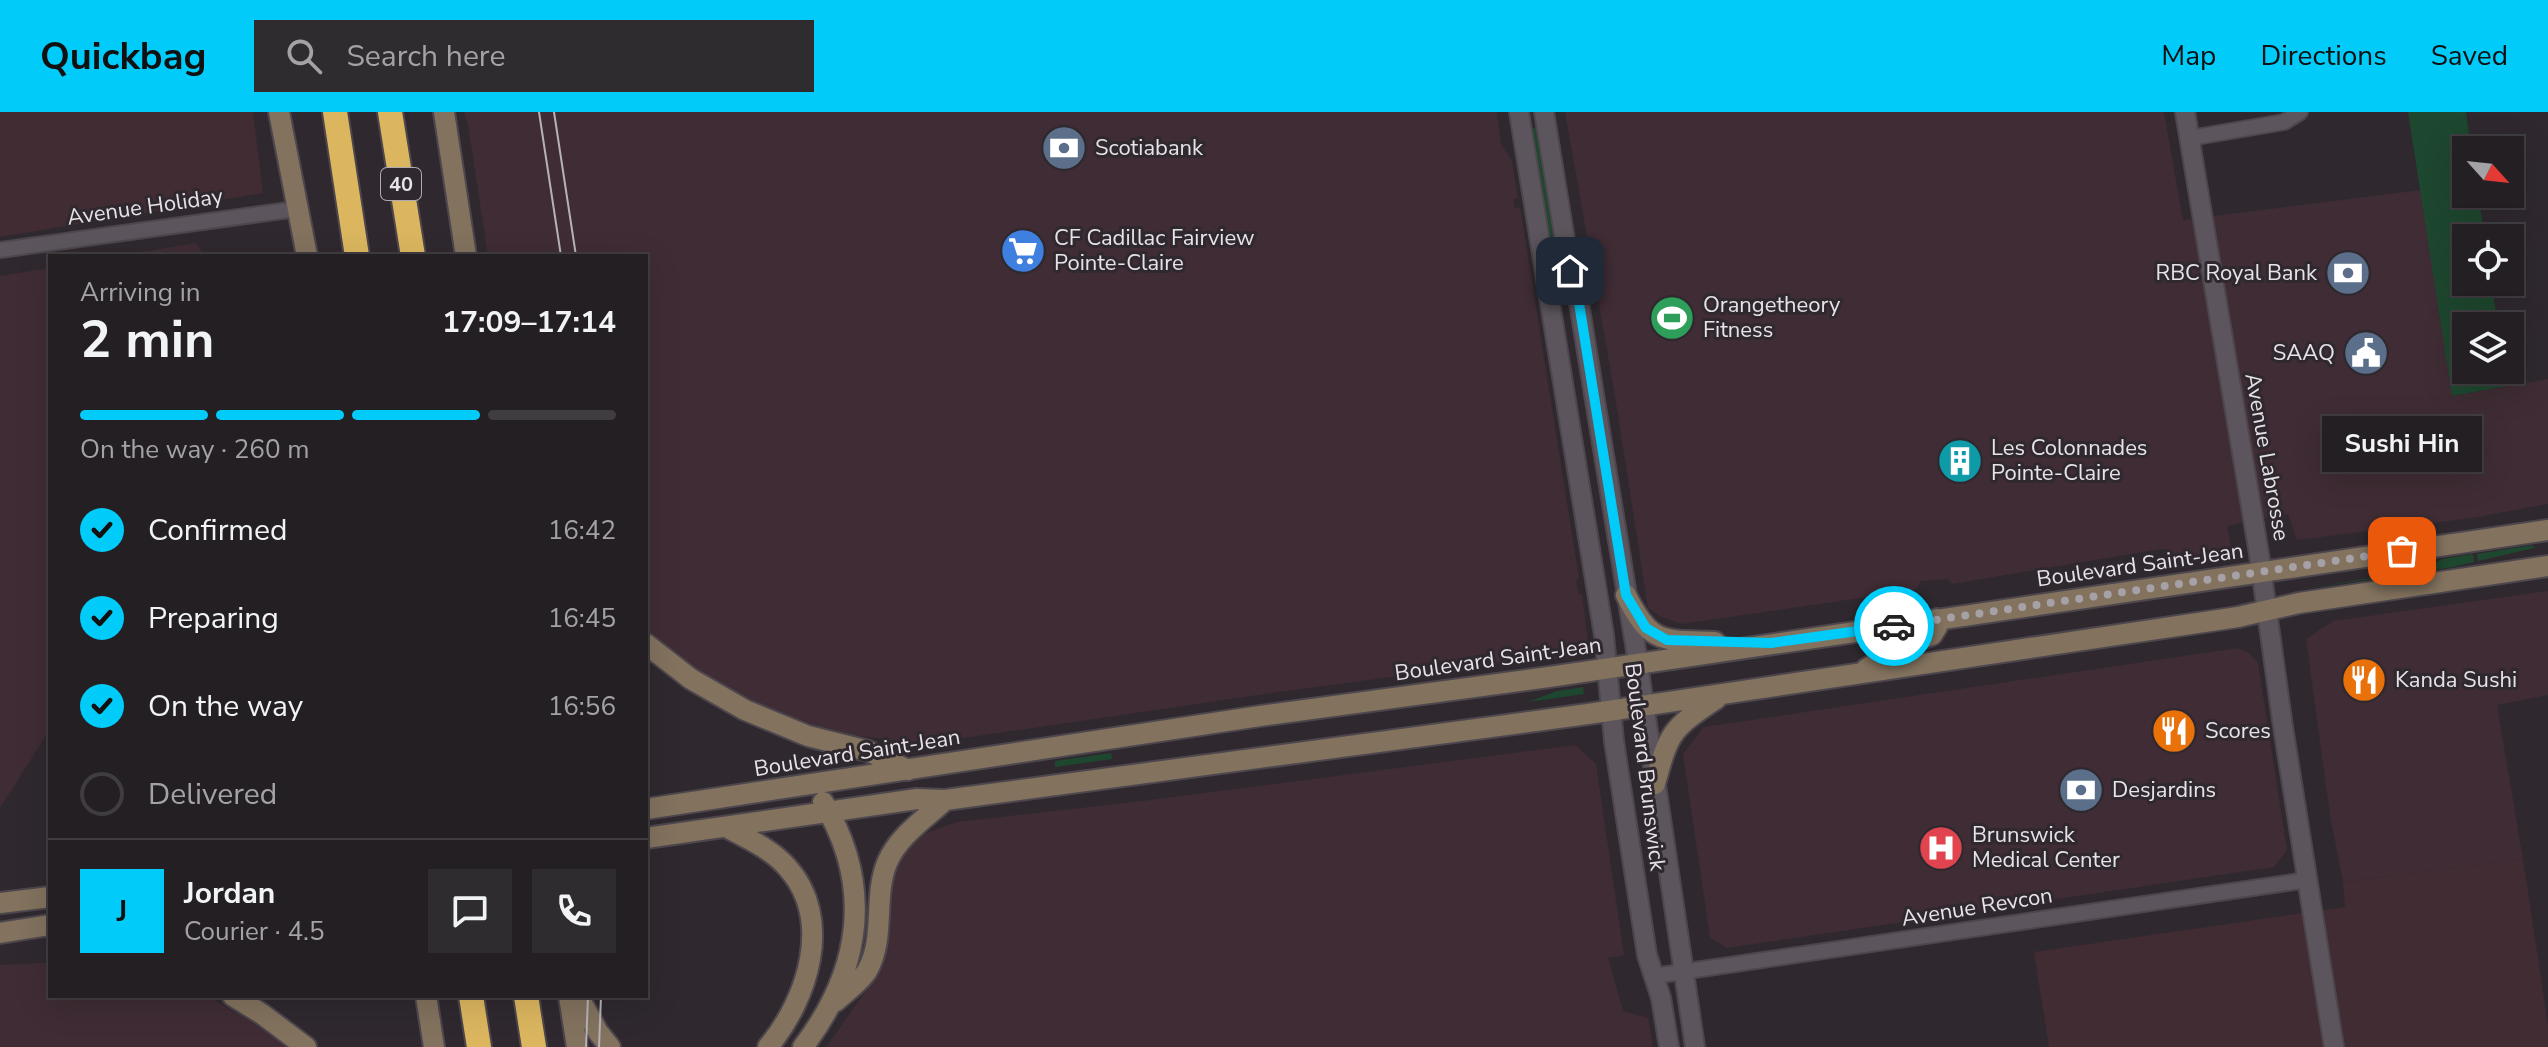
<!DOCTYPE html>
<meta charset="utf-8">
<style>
:root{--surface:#231f23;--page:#2f2c30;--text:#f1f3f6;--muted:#a3a2a6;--line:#403d41;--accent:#00cbf9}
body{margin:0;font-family:"Nunito Sans",sans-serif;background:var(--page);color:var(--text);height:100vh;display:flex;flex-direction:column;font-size:30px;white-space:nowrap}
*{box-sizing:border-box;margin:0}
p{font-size:26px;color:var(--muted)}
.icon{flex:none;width:44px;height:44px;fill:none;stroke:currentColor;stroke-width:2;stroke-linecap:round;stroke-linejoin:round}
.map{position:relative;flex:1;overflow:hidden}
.details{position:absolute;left:48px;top:142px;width:600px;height:744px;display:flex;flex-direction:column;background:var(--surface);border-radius:0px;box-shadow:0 8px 32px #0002,0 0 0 2px var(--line)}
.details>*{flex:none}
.needle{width:52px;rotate:117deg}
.tools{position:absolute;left:2452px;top:24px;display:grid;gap:16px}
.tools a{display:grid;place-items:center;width:72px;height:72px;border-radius:0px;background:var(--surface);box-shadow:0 8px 32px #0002,0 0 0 2px var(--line);font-size:40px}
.pin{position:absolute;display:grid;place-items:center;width:68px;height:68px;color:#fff;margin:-34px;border-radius:16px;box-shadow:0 4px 12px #0006}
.courier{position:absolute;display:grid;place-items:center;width:80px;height:80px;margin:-40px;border:6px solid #00cbf9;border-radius:50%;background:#fff;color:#222;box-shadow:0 2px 10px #0007}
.bubble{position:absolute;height:56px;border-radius:0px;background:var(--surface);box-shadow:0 8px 32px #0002,0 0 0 2px var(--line);font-size:26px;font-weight:700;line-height:56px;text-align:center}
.summary em{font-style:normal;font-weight:700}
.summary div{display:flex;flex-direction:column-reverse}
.summary{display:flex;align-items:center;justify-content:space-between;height:136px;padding:0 32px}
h1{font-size:52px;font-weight:700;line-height:60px}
.bar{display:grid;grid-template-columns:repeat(4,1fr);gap:12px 8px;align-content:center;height:96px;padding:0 32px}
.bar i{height:10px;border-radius:6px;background:var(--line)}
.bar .on{background:var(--accent)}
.bar p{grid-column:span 4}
.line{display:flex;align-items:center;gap:20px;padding:0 32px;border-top:2px solid var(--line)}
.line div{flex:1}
.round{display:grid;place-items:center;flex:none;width:84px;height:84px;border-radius:0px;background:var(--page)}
ol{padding:0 32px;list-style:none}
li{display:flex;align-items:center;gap:24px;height:88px}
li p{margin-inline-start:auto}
li .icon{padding:8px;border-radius:50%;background:var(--accent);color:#111;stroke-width:4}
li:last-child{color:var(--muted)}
li i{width:44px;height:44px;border:4px solid var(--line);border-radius:50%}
header{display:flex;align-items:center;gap:48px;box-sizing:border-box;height:112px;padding:0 40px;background:var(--accent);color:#111}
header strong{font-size:38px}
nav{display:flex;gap:44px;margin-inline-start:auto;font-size:28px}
.search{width:560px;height:72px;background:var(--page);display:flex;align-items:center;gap:20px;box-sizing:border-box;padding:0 28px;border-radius:0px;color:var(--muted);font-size:30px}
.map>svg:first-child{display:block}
.commercial{fill:#3f2c34}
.industrial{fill:#402c32}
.green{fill:#1e472f}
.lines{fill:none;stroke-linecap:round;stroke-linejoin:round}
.minor-casing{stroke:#4d474d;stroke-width:18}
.tertiary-casing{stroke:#4d474d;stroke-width:22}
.secondary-casing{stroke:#4d474d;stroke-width:24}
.motorway-casing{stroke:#4d474d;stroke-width:28}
.minor{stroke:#5c555d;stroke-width:14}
.tertiary{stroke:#5c555d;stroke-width:18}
.secondary{stroke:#82725e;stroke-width:20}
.motorway{stroke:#dbb65f;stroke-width:24}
.tram{stroke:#b7b2b8;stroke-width:2}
.done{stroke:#a6a1a7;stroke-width:8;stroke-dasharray:0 14.4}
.route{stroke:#00cbf9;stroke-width:10}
.labels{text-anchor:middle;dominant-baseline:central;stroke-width:6;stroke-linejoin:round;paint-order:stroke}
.shield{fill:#2f292f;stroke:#afaab0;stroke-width:2}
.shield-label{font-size:20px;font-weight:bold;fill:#e6e2e7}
.poi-label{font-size:22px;fill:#e6e2e7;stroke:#2f292f;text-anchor:start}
.street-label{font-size:22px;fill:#e6e2e7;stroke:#2f292f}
</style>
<header>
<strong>Quickbag</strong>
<div class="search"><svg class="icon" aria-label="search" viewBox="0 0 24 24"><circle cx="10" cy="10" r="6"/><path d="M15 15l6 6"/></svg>Search here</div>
<nav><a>Map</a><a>Directions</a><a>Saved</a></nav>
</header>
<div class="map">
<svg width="2548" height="935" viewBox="0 0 2548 935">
<rect width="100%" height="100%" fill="#2f292f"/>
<path class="commercial" d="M464 0H1497L1501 32 1512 49 1518 86 1513 87 1515 96 1520 95 1579 466 1576 469 1579 482H1582L1589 537 1580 544 1570 546 1549 548 1531 546 1265 582 923 632 853 623 792 607 761 593 701 561 646 518V144H488L468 13Z
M1565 0H2164L2183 108 2421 78 2453 284 2548 267V392L2472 406 2297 428 2288 402 2227 414 2232 440 2186 446 2161 437 1952 472 1948 467 1921 469 1915 478 1682 512 1661 505 1648 496 1614 278Z
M196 131 205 144H118Z
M50 156V617L0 696V164Z
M2548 479V583L2497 593 2523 747 2343 770 2330 703 2306 527 2333 509Z
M2237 536 2249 541 2258 551 2287 738 2274 755 1727 836 1710 826 1683 642 1704 615Z
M1575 633 1596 652 1624 843 1608 846 1623 899 1648 906 1653 935H826L875 866 888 830 892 770 901 746 923 722 957 710 1151 688Z
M40 851H50V884H207L251 909 287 935H0V853Z"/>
<path class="industrial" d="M0 0H253L263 81 0 125Z
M2523 747 2548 913V935H2049L2034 840 2345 795 2343 770Z"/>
<path class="green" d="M2408 0H2466L2471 38H2466V82H2478L2485 126H2466V170H2491L2498 214H2466V258H2504L2507 274 2452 284Z
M1536 16 1556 141 1553 142 1532 17Z
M2533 433 2534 436 2478 449 2477 442Z
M2473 442 2474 450 2453 455 2304 477 2424 457 2442 447Z
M1583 575 1584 582 1528 590 1557 579Z
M1111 641 1112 647 1055 655V649Z"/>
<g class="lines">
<g class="minor-casing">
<path id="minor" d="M2190 26 2284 10 2300 0
M0 138 296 97
M1654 864 2307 768"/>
</g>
<g class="tertiary-casing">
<path id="tertiary" d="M1519 0 1604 523 1614 629 1647 843 1661 886 1669 935
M1544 0 1570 159 1578 185 1635 532 1695 935
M2185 0 2259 442 2283 615 2334 935"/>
</g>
<g class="secondary-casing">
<path id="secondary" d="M279 0 307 144
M444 0 466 144
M1626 483C1651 533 1662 528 1715 530
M646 532 691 567 745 598 808 624 868 639 908 658
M1866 557 1911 530 1932 523 1937 515V507
M1655 672C1669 620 1671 617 1716 587
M646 697 1260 604 1549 565 2548 418
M726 715C747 726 771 737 787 755 834 807 808 887 768 935
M646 726 917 687 945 688 1588 602 2238 505 2299 491 2548 454
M0 791 50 785
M0 821 50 813
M233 884 262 902 306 935
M426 884 434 935
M569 884 577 935
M578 884 598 920 610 935
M836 889C846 880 860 870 867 859 886 826 873 785 887 751 898 724 924 708 945 688
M803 935C861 859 874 774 823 690"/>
</g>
<g class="motorway-casing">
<path id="motorway" d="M335 0 357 144
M390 0 413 144
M471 884 479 935
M526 884 534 935"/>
</g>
<use href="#minor" class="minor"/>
<use href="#tertiary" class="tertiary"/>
<use href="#secondary" class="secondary"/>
<use href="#motorway" class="motorway"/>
<path class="tram" d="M539 0 561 144
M554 0 576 144
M586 935 588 884
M599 935 601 884"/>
</g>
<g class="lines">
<path class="done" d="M1894 514 2402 439"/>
<path class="route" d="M1570 159 1578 185 1626 483 1646 516 1667 528 1771 531 1894 514"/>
</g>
<defs>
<g id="bank-disc" transform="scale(2.3)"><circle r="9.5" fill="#5c6f8a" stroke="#2f292f"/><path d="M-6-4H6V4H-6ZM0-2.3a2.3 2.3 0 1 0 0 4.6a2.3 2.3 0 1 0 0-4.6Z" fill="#fff"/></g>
<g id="supermarket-disc" transform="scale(2.3)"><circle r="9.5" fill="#3f7fe0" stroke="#2f292f"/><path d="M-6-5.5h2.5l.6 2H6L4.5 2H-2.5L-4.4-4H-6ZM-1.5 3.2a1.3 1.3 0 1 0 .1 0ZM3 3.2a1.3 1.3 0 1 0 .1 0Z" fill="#fff"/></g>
<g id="stadium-disc" transform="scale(2.3)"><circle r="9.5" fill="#2e9e5b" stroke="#2f292f"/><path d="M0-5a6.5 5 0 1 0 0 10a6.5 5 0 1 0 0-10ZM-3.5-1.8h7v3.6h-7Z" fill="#fff"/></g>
<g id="civic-disc" transform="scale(2.3)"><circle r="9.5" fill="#5c6f8a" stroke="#2f292f"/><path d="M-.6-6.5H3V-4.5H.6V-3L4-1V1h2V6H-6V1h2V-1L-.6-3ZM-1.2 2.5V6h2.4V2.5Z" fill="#fff"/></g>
<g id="building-disc" transform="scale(2.3)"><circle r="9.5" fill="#0f9aa8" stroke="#2f292f"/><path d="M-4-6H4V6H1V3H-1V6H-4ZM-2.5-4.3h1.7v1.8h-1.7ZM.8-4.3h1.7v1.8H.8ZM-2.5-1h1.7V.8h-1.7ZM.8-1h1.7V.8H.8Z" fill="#fff"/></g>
<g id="restaurant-disc" transform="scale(2.3)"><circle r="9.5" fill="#e8710a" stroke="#2f292f"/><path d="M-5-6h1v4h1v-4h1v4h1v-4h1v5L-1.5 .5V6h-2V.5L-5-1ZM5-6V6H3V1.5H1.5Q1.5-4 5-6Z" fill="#fff"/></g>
<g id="hospital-disc" transform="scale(2.3)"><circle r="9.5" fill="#e0444e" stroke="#2f292f"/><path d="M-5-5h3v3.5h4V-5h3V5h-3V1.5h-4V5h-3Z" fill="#fff"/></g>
</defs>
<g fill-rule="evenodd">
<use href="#bank-disc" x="1064" y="36"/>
<use href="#supermarket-disc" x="1023" y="139"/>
<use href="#bank-disc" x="2348" y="161"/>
<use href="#stadium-disc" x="1672" y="206"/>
<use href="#civic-disc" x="2366" y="241"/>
<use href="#building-disc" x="1960" y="349"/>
<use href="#restaurant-disc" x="2364" y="568"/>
<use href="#restaurant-disc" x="2174" y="619"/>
<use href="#bank-disc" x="2081" y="678"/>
<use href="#hospital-disc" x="1941" y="736"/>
</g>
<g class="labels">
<rect class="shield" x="381" y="56" width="40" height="32" rx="6"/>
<g class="shield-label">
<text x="401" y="72">40</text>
</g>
<g class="poi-label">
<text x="1095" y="36">Scotiabank</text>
<text x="1054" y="126">CF Cadillac Fairview<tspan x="1054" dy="25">Pointe-Claire</tspan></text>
<text x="2317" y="161" text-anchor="end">RBC Royal Bank</text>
<text x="1703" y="193">Orangetheory<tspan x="1703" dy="25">Fitness</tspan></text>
<text x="2335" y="241" text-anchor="end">SAAQ</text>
<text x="1991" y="336">Les Colonnades<tspan x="1991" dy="25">Pointe-Claire</tspan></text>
<text x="2395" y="568">Kanda Sushi</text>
<text x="2205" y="619">Scores</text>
<text x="2112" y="678">Desjardins</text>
<text x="1972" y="723">Brunswick<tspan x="1972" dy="25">Medical Center</tspan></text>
</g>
<g class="street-label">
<text transform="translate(145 95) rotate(-8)">Avenue Holiday</text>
<text transform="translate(2267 345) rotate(80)">Avenue Labrosse</text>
<text transform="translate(2140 453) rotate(-8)">Boulevard Saint-Jean</text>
<text transform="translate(1498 547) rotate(-8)">Boulevard Saint-Jean</text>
<text transform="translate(857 641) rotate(-9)">Boulevard Saint-Jean</text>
<text transform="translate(1645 655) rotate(83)">Boulevard Brunswick</text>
<text transform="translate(1977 795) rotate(-9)">Avenue Revcon</text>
</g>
</g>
</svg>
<div class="tools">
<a><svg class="needle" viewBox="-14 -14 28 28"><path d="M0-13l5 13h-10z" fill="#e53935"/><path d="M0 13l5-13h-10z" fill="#a3a2a6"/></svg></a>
<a><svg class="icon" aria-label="locate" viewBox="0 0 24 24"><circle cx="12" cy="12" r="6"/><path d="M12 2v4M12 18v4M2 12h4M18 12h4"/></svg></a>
<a><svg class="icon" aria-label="layers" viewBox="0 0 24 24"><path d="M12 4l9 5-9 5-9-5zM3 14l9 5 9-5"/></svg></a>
</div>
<div class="pin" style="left:2402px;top:439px;background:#ea580c"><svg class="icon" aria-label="bag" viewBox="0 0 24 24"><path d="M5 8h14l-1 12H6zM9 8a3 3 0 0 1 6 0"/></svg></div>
<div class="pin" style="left:1570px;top:159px;background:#1f2937"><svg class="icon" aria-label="home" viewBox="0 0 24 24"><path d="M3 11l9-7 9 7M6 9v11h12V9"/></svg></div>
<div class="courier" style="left:1894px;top:514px"><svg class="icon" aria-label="car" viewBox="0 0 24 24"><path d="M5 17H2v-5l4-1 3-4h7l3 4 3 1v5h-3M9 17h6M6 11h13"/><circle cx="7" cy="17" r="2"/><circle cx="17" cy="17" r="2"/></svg></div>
<div class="bubble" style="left:2322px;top:304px;width:160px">Sushi Hin</div>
<section class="details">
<div class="summary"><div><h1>2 min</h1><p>Arriving in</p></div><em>17:09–17:14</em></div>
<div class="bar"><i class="on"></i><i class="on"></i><i class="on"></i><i></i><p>On the way · 260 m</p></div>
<ol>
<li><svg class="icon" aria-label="check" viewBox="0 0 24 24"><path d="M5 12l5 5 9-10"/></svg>Confirmed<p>16:42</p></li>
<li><svg class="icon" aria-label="check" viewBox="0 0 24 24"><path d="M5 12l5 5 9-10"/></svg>Preparing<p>16:45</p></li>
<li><svg class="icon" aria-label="check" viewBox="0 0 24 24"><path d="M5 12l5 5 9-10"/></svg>On the way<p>16:56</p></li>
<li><i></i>Delivered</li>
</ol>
<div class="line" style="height:144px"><b class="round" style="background:var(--accent);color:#111">J</b><div><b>Jordan</b><p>Courier · 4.5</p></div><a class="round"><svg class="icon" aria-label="chat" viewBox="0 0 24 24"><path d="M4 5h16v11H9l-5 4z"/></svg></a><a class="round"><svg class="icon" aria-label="phone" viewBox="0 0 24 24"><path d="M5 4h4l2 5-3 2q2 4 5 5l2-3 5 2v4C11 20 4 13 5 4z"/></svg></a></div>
</section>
</div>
